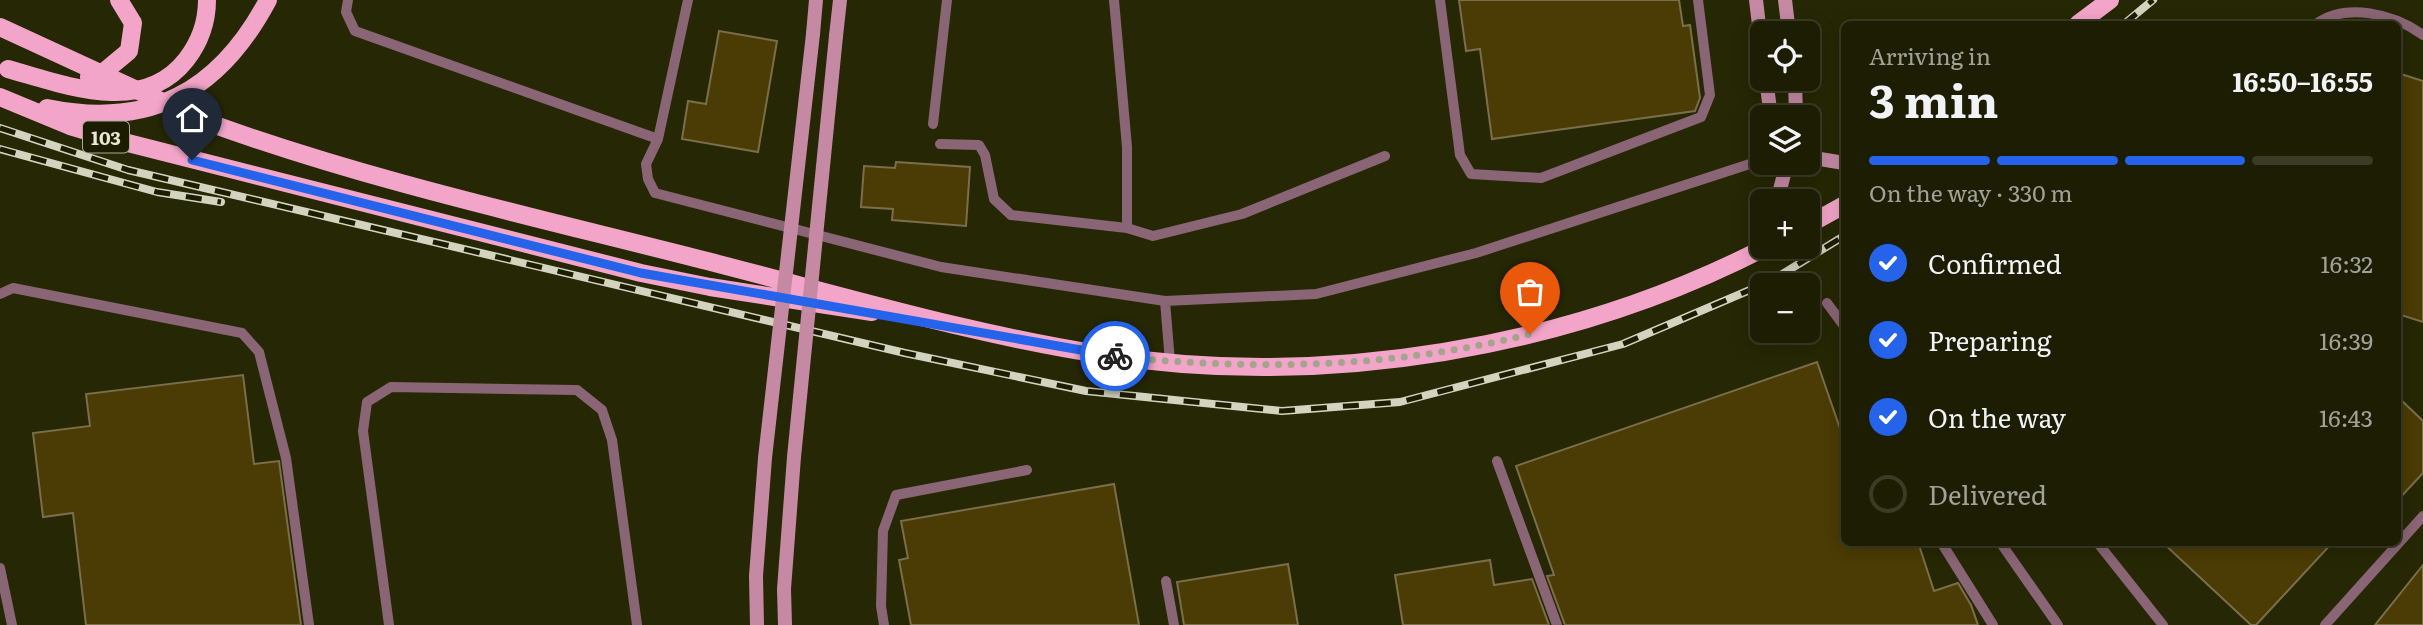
<!DOCTYPE html>
<meta charset="utf-8">
<style>
:root{--surface:#1c1d03;--page:#292a12;--text:#f1f3f6;--muted:#a0a29a;--line:#3a3b25;--accent:#2563eb}
body{margin:0;font-family:Literata,serif;background:var(--page);color:var(--text);height:100vh;display:flex;flex-direction:column;font-size:26px;white-space:nowrap}
*{box-sizing:border-box;margin:0}
p{font-size:23px;color:var(--muted)}
.icon{flex:none;width:38px;height:38px;fill:none;stroke:currentColor;stroke-width:2;stroke-linecap:round;stroke-linejoin:round}
.map{position:relative;flex:1;overflow:hidden}
.details{position:absolute;left:1841px;top:21px;width:560px;height:525px;display:flex;flex-direction:column;background:var(--surface);border-radius:10px;box-shadow:0 4px 18px #0003,0 0 0 2px var(--line)}
.details>*{flex:none}
.tools{position:absolute;left:1750px;top:21px;display:grid;gap:14px}
.tools a{display:grid;place-items:center;width:70px;height:70px;border-radius:10px;background:var(--surface);box-shadow:0 4px 18px #0003,0 0 0 2px var(--line);font-size:35px}
.pin{position:absolute;display:grid;place-items:center;width:60px;height:60px;color:#fff;margin:-72px -30px;border-radius:50% 50% 50% 0;rotate:-45deg;box-shadow:0 0 7px #0007}
.pin .icon{rotate:45deg}
.courier{position:absolute;display:grid;place-items:center;width:70px;height:70px;margin:-35px;border:5px solid #2563eb;border-radius:50%;background:#fff;color:#222;box-shadow:0 2px 9px #0007}
.summary em{font-style:normal;font-weight:700}
.summary div{display:flex;flex-direction:column-reverse}
.summary{display:flex;align-items:center;justify-content:space-between;height:119px;padding:0 28px}
h1{font-size:46px;font-weight:700;line-height:52px}
.bar{display:grid;grid-template-columns:repeat(4,1fr);gap:10px 7px;align-content:center;height:84px;padding:0 28px}
.bar i{height:9px;border-radius:5px;background:var(--line)}
.bar .current{background:var(--accent)}
.bar p{grid-column:span 4}
ol{padding:0 28px;list-style:none}
li{display:flex;align-items:center;gap:21px;height:77px}
li p{margin-inline-start:auto}
li .icon{padding:7px;border-radius:50%;background:var(--accent);color:#fff;stroke-width:4}
li:last-child{color:var(--muted)}
li i{width:38px;height:38px;border:4px solid var(--line);border-radius:50%}
.map>svg:first-child{display:block}
.building{fill:#4b3b04;stroke:#7a6e4b;stroke-width:2}
.lines{fill:none;stroke-linecap:round;stroke-linejoin:round}
.lane{stroke:#8a6575;stroke-width:10}
.secondary{stroke:#c589a4;stroke-width:14}
.primary{stroke:#f2a5c8;stroke-width:18}
.rail-casing{stroke:#d2d4bf;stroke-width:8}
.rail{stroke:#1c1d00;stroke-width:5;stroke-dasharray:16;stroke-linecap:butt}
.secondary-bridge{stroke:#c589a4;stroke-width:14}
.primary-bridge{stroke:#f2a5c8;stroke-width:18}
.done{stroke:#a3a48b;stroke-width:7;stroke-dasharray:0 12.6}
.route{stroke:#2563eb;stroke-width:9}
.labels{text-anchor:middle;dominant-baseline:central;stroke-width:5;stroke-linejoin:round;paint-order:stroke}
.shield{fill:#1c1d00;stroke:#a9ab94;stroke-width:2}
.shield-label{font-size:19px;font-weight:bold;fill:#e6e8d4}
</style>
<div class="map">
<svg width="2423" height="625" viewBox="0 0 2423 625">
<rect width="100%" height="100%" fill="#262704"/>
<path class="building" d="M1459 0H1679L1683 26 1690 25 1700 98 1695 111 1492 139 1480 49 1466 51Z
M719 31 777 41 758 152 682 139 688 101 706 104Z
M2398 73 2423 81V322L2398 314Z
M896 162 970 167 966 226 892 220 893 209 861 207 864 166 895 168Z
M1817 362 1844 440V542H1918L1934 591 1958 583 1971 605 1978 625H1565L1547 576 1554 575 1516 466Z
M243 375 254 464 279 461 301 625H86L73 513 43 517 33 433 90 426 86 394Z
M2398 397 2423 421V473L2398 500Z
M1114 484 1139 625H911L899 560 908 558 901 521Z
M2162 542H2333L2256 625H2251Z
M1490 560 1494 585 1532 579 1549 625H1403L1395 575Z
M1288 564 1298 625H1184L1177 582Z
M2423 565V625H2375Z"/>
<g class="lines">
<path class="lane" d="M348 0 346 12 355 31 658 139
M688 0 658 139 646 164 648 179 655 193 941 267 1165 301 1316 294 1476 253 1762 160
M1440 0 1460 155 1471 174 1541 178 1701 117 1710 95 1698 0
M2316 24C2346 2 2394 14 2423 35
M933 124 947 0
M940 144 979 145 985 155 994 199 1011 215 1127 228V147L1114 0
M1127 228 1153 236 1242 214 1385 156
M0 294 13 288 242 333 259 352 286 458 309 625
M1165 301 1170 362
M1827 303 1844 326
M1497 461 1557 625
M1941 542 1993 625
M2000 542 2058 625
M2097 542 2163 625
M0 568 12 625
M1166 581 1174 625
M389 625 363 431 367 402 391 387 577 390 602 410 612 440 637 625
M884 625 881 606 883 531 896 495 1027 470
M2325 625 2423 516"/>
<path class="secondary" d="M1756 0 1762 50
M1785 0 1789 33
M813 34 816 0
M836 36 840 0
M1766 79 1771 117
M1795 79 1796 117
M1808 157 1844 163
M1777 201 1787 163"/>
<path class="primary" d="M2078 24 2110 0
M8 69C65 85 142 116 186 60 200 42 207 23 207 0
M89 77 105 71 129 51 133 23 119 0
M0 97 70 126 124 142 641 273 710 287 872 312
M47 108C150 129 219 92 268 0
M204 121C363 179 530 216 695 258 830 292 967 334 1105 355 1325 389 1568 349 1766 247
M1808 225 1844 205"/>
<g class="rail-casing">
<path id="rail" d="M2124 24 2153 0
M0 128 128 170 905 353 1086 391 1282 411 1400 402 1623 344 1771 281 1844 236
M0 149 157 192 221 202"/>
</g>
<use href="#rail" class="rail"/>
<path class="secondary-bridge" d="M757 625 756 576 765 458 813 34
M785 625 784 589 794 457 836 36"/>
<path class="primary-bridge" d="M0 27 204 121"/>
</g>
<g class="lines">
<path class="done" d="M1115 356C1253 371 1395 368 1530 334"/>
<path class="route" d="M192 160 641 273 1115 356"/>
</g>
<g class="labels">
<rect class="shield" x="83" y="121.5" width="46" height="31" rx="5"/>
<g class="shield-label">
<text x="106" y="137">103</text>
</g>
</g>
</svg>
<div class="tools">
<a><svg class="icon" aria-label="locate" viewBox="0 0 24 24"><circle cx="12" cy="12" r="6"/><path d="M12 2v4M12 18v4M2 12h4M18 12h4"/></svg></a>
<a><svg class="icon" aria-label="layers" viewBox="0 0 24 24"><path d="M12 4l9 5-9 5-9-5zM3 14l9 5 9-5"/></svg></a>
<a>+</a>
<a>−</a>
</div>
<div class="pin" style="left:1530px;top:334px;background:#ea580c"><svg class="icon" aria-label="bag" viewBox="0 0 24 24"><path d="M5 8h14l-1 12H6zM9 8a3 3 0 0 1 6 0"/></svg></div>
<div class="pin" style="left:192px;top:160px;background:#1f2937"><svg class="icon" aria-label="home" viewBox="0 0 24 24"><path d="M3 11l9-7 9 7M6 9v11h12V9"/></svg></div>
<div class="courier" style="left:1115px;top:356px"><svg class="icon" aria-label="bike" viewBox="0 0 24 24"><circle cx="6" cy="16" r="4"/><circle cx="18" cy="16" r="4"/><path d="M6 16l4-8h5l3 8M10 8l3 8H6M13 5h3"/></svg></div>
<section class="details">
<div class="summary"><div><h1>3 min</h1><p>Arriving in</p></div><em>16:50–16:55</em></div>
<div class="bar"><i class="current"></i><i class="current"></i><i class="current"></i><i></i><p>On the way · 330 m</p></div>
<ol>
<li><svg class="icon" aria-label="check" viewBox="0 0 24 24"><path d="M5 12l5 5 9-10"/></svg>Confirmed<p>16:32</p></li>
<li><svg class="icon" aria-label="check" viewBox="0 0 24 24"><path d="M5 12l5 5 9-10"/></svg>Preparing<p>16:39</p></li>
<li><svg class="icon" aria-label="check" viewBox="0 0 24 24"><path d="M5 12l5 5 9-10"/></svg>On the way<p>16:43</p></li>
<li><i></i>Delivered</li>
</ol>
</section>
</div>
